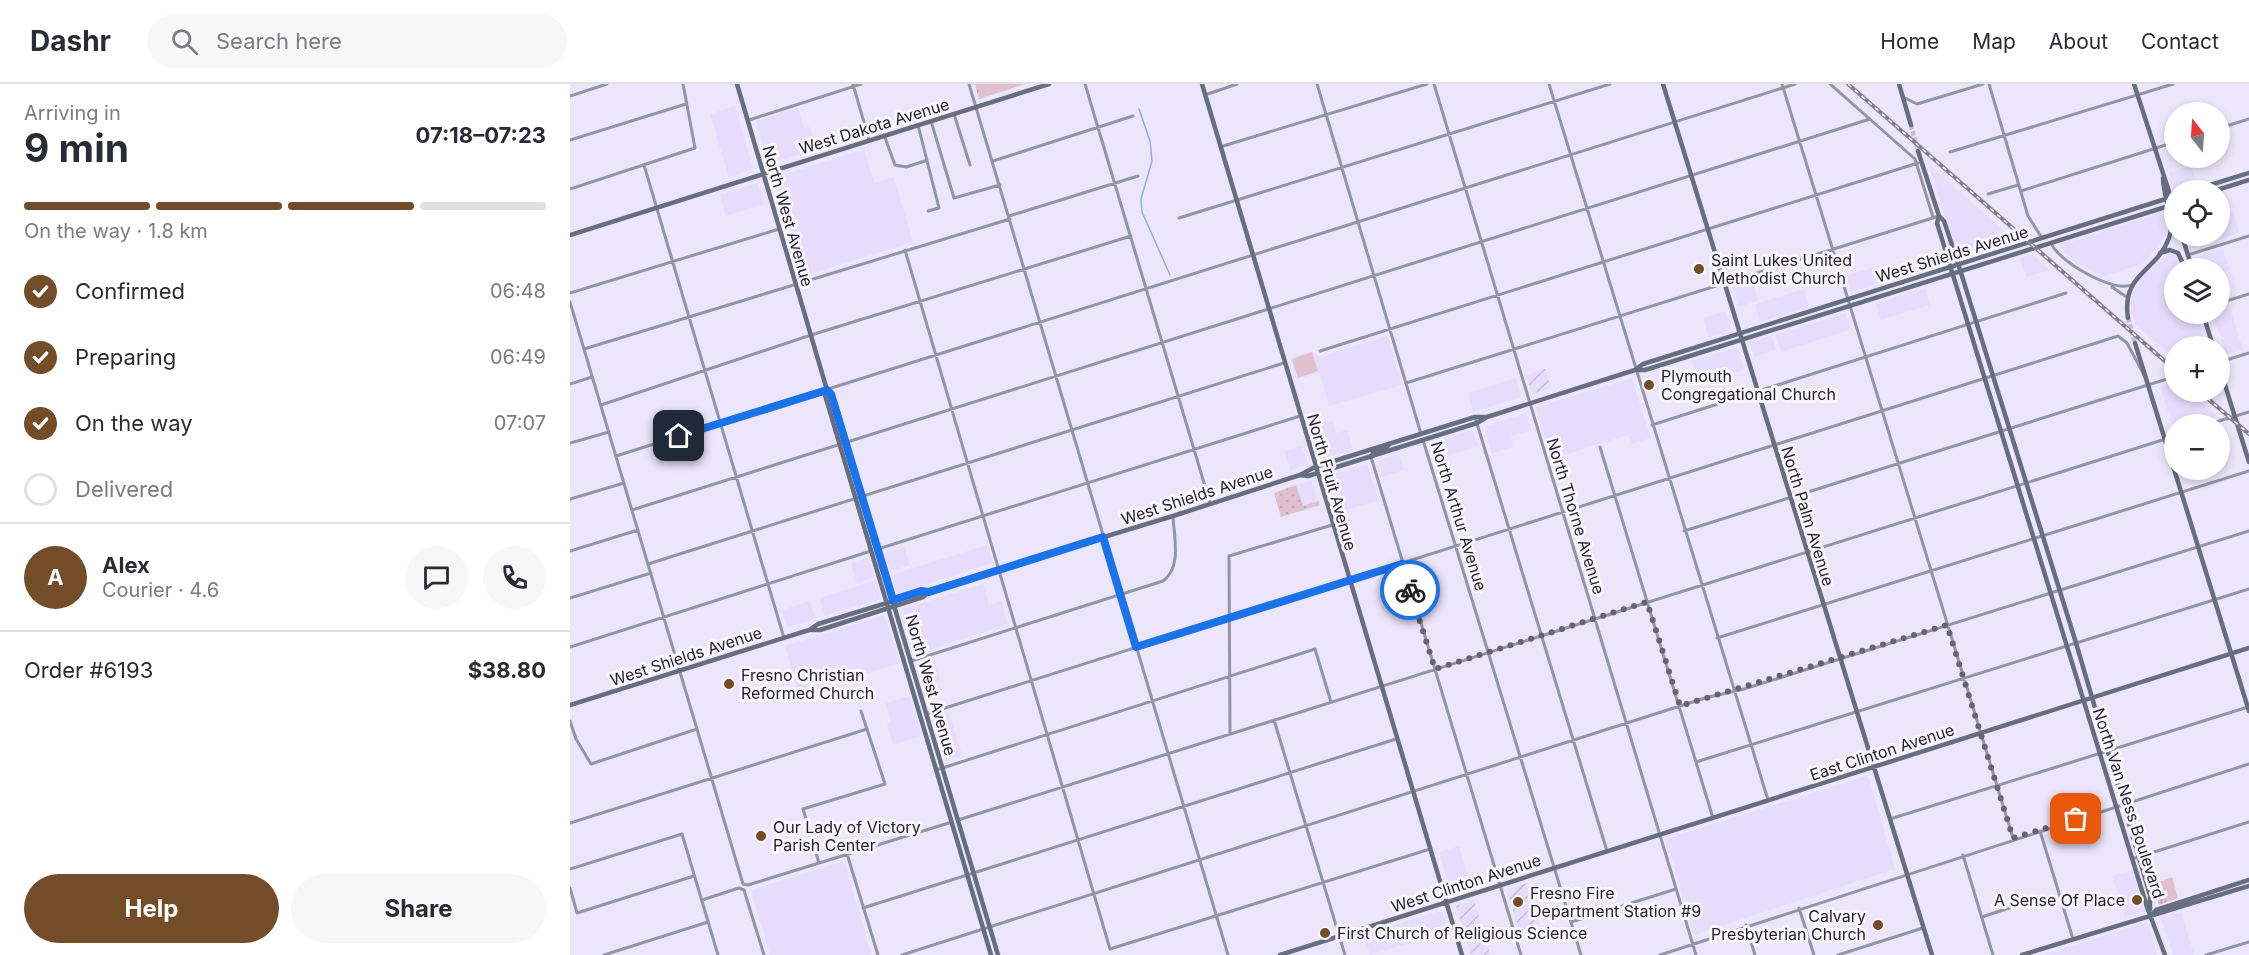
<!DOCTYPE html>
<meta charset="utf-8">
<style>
:root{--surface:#fff;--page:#f7f7f7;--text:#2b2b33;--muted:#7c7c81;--line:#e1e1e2;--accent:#724d28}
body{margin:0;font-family:Inter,sans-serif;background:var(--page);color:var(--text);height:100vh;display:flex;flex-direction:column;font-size:22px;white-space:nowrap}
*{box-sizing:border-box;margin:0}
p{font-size:20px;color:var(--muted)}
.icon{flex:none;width:33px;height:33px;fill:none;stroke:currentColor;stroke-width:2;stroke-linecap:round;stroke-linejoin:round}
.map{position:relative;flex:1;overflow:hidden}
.details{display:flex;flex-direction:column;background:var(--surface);width:570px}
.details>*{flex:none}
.needle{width:39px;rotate:343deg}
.controls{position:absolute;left:1594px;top:18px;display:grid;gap:12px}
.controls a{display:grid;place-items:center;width:66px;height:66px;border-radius:50%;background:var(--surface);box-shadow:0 3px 9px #0003;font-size:30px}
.pin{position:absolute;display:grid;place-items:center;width:51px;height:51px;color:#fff;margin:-26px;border-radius:12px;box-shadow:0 3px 9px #0006}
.courier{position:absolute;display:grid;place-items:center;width:60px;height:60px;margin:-30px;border:4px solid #1a73e8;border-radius:50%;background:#fff;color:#222;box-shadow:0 2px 8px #0007}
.head em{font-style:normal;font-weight:700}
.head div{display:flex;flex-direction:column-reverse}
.head{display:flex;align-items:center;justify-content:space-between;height:102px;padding:0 24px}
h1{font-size:39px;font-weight:700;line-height:45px}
.bar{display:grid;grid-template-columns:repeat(4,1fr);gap:9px 6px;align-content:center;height:72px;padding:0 24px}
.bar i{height:8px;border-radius:4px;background:var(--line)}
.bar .selected{background:var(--accent)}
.bar p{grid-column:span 4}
.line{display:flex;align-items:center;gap:15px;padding:0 24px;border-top:2px solid var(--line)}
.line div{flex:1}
.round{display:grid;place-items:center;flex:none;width:63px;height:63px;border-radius:32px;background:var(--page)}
ol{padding:0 24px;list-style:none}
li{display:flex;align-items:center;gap:18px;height:66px}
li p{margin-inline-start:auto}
li .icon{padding:6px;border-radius:50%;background:var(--accent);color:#fff;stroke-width:4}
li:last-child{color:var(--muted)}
li i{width:33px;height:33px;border:3px solid var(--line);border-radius:50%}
.primary-button{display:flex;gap:12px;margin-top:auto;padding:12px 24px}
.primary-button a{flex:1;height:69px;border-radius:36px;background:var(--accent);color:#fff;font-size:24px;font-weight:700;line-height:69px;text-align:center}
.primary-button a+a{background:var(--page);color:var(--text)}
header{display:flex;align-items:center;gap:36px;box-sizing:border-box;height:84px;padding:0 30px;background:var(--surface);border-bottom:2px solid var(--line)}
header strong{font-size:28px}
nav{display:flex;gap:33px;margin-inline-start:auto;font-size:21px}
.search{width:420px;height:54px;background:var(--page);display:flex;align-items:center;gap:15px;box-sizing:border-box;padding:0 21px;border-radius:33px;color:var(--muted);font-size:22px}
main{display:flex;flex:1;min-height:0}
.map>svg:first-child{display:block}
.built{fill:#e6ddfc}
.industrial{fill:url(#industrial-furrows)}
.grass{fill:url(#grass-dots)}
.park{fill:url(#park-tufts)}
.garden{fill:#dfc0ce}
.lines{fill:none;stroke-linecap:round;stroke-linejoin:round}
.stream{stroke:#97b0ca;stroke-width:1.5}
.secondary-tunnel{stroke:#c3bed0;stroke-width:4.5;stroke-dasharray:4.5 2;stroke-linecap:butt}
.street{stroke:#9295a3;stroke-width:3}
.secondary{stroke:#686d80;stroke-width:4.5}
.rail-casing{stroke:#827e8d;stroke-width:4}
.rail{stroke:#f8f6fd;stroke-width:1.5;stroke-dasharray:4.5;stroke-linecap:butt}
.done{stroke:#686372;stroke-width:6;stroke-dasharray:0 10.8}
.route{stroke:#1a73e8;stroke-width:8}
.poi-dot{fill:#724d28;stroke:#f8f6fd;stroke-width:2}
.labels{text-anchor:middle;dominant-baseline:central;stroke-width:6;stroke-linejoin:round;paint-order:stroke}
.street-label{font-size:16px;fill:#211d29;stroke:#f8f6fd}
.poi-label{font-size:16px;fill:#211d29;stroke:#f8f6fd;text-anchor:start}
</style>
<header>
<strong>Dashr</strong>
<div class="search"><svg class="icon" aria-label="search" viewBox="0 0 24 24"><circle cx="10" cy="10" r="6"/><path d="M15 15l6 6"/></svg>Search here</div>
<nav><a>Home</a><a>Map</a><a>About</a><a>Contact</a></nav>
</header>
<main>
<section class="details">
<div class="head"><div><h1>9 min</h1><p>Arriving in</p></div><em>07:18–07:23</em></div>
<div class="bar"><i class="selected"></i><i class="selected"></i><i class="selected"></i><i></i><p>On the way · 1.8 km</p></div>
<ol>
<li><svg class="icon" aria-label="check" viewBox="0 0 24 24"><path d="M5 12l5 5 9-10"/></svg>Confirmed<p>06:48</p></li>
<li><svg class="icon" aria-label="check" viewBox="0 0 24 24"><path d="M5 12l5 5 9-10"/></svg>Preparing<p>06:49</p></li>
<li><svg class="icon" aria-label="check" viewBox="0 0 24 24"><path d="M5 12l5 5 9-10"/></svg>On the way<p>07:07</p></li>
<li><i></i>Delivered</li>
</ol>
<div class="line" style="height:108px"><b class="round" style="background:var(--accent);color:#fff">A</b><div><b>Alex</b><p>Courier · 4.6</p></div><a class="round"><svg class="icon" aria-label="chat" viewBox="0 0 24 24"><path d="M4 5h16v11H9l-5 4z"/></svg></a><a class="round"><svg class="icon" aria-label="phone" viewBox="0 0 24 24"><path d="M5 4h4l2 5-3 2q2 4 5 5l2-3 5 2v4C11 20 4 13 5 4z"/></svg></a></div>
<div class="line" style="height:78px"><div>Order #6193</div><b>$38.80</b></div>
<div class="primary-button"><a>Help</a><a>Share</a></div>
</section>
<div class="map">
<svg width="1679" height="871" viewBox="0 0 1679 871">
<defs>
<pattern id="industrial-furrows" width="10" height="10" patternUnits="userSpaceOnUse" patternTransform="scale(1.5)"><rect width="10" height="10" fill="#e6ddfc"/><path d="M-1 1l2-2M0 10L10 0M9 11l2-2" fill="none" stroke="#c5bdd8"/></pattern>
<pattern id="grass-dots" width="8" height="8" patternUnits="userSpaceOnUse" patternTransform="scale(1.5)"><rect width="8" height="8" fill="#dfc0ce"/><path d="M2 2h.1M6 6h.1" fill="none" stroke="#bfa5b1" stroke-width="1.8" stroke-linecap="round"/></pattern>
<pattern id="park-tufts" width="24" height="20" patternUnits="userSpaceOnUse" patternTransform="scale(1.5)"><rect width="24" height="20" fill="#dfc0ce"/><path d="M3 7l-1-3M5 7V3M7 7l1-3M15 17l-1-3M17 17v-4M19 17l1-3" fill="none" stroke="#bfa5b1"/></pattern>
</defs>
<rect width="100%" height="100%" fill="#ece6fa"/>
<path class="built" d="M165 22 183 84 159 94 140 30Z
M228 24 234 44 240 43 247 66 198 79 186 37Z
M294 65 304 99 324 93 343 158 233 192 204 94Z
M1358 79 1401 118 1447 158 1388 174Z
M1621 82 1627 101 1604 106 1599 89Z
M188 99 194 120 156 132 150 111Z
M1663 127 1669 149 1622 163 1618 152H1650V131Z
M1589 129 1596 134 1595 152 1588 164 1572 180 1532 193 1505 178 1490 164V161Z
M1653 165 1659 186 1650 189 1647 181 1629 184 1627 173Z
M1599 169 1608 173 1612 184H1605V230H1626L1637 262H1605V274L1565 240 1561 225 1562 211 1571 194Z
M1461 170H1462L1480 186 1456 193 1450 174Z
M1308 182 1314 199 1281 209 1276 192Z
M1182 196 1188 217 1168 223 1162 202Z
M1355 204 1360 221 1311 236 1306 219Z
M1234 205 1239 223 1190 238 1185 220Z
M1660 223 1673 266 1656 271 1643 230Z
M1156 227 1161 246 1139 254 1133 234Z
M1275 229 1282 245 1211 268 1205 251Z
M1202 251 1206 266 1184 273 1179 258Z
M817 252 832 301 759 322 750 289 727 295 720 274 742 267 752 275 759 270Z
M1165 264 1168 265 1174 286 1152 293 1150 289 1128 296 1122 277Z
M946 294 951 313 903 328 898 309Z
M1062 294 1081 354 1061 360 1058 351 982 375 966 323Z
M1605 298V308H1619L1648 332 1623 340H1605L1604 346 1590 303Z
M956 329 962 346 941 352 943 363 922 369 914 343Z
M762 337 766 349 777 346 783 366 752 375 741 344Z
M902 346 909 362 865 376 862 359Z
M732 361 737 380 720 386 714 367Z
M829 369 834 386 812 393 808 376Z
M797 380 809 416 767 429 756 392Z
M741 397 749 417 733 422 726 401Z
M417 461 423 479 329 509 326 507 321 491Z
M334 462 340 481 320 487 315 469Z
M299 473 305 493 287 499 281 479Z
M306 496 310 515 255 532 250 514Z
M413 500 419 521 431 517 438 541 345 570 333 525Z
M240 517 246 535 217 543 212 526Z
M314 531 330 579 229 611 215 562Z
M364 575 370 597 354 602 348 580Z
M339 612 352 652 323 661 317 640 321 638 316 619Z
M379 628 392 671 377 676 363 633Z
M1296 692 1299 694 1325 785 1124 851 1096 755Z
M889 762 901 803 884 808 880 807 869 768Z
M274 777 302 871H200L181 806Z
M1562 786 1575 827 1555 833 1542 792Z
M872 826 878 847 800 871 794 851Z
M1611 828 1624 870 1621 871H1603L1591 834Z
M1577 838 1587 871H1473Z"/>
<path class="industrial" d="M975 285 981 304 962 310 956 291Z
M957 799 970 840 949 846 937 806Z
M904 816 916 857 920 871H901L886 822Z"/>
<path class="grass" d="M726 401 733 422 749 417 750 421 711 433 704 409Z"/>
<path class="park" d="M405 0H455L409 15Z
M1602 793 1608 814 1589 821 1583 800Z"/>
<path class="garden" d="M742 268 748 287 728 294 722 275Z"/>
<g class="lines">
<path class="stream" d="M569 25 580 57 582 77 571 115 572 128 600 191"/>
<path class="secondary-tunnel" d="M1341 41 1348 67
M1558 234 1565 259"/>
<path class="street" d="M283 0 299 56
M399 0 658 871
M515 0 640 419
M747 0 851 350
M864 0 1126 871
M979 0 1198 716
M1212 0 1443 754
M1260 0 1345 75 1363 133
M1419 0 1458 132 1472 154
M635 11 667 0
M0 12 37 0
M1333 13 1347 20 1413 0
M384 30 400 81
M179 36 291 0
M361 37 384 114 430 101
M348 41 369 124 358 127
M1650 44 1679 35
M314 51 325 81 336 83 355 77
M0 56 116 20
M650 63 857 0
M1380 68 1603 0
M423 77 563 32
M74 81 214 554
M0 105 125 64 113 0
M1451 107 1605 58
M1418 110 1448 101
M439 132 568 92
M609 134 1040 0
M1481 159C1488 177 1543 209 1561 201
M335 166 540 865 860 765
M1618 171 1679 152
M1542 203 1558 214
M0 209 209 145
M0 218 173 800 178 801 382 738
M1650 219 1679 210
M14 265 440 135
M750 267 1348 79
M1650 278 1679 269
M836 299 1369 132
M0 300 22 293
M31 321 241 251 561 152
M905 333 1037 767
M1639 340 1679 328
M1082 341 1496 209
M853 356 1011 871
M0 359 39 348
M1030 363 1143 734
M46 372 1225 0
M801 373 930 801
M0 415 54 399
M62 426 1300 35
M1114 447 1600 294
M308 465 730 332
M0 467 68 446
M78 480 714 279
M0 514 81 489
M1147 554 1679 387
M0 563 301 467
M341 577 593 497C612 483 604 454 603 432
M356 630 1548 252 1557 259 1574 291
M704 636 775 871
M0 637 6 655 21 680 127 645
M660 650 659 472 762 441
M1126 678 1679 505
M366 686 745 565 761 618
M1320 735 1678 623
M388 736 1605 352
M0 739 297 645
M1470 747 1503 855
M277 770 308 871
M1393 771 1423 871
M1562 775 1679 738
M249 779 233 725 315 700 291 627
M0 785 112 750 148 871
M930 801 951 871
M0 804 7 829 124 792
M132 816 169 804 174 806 194 871
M293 824 826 655
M1229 824 1244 871
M1412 833 1460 817
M1001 838 1106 805
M1176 841 1185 871
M34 871 138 838
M332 871 1135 614 1174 605 1679 447
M1090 871 1679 680
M1268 871 1353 844
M1636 871 1679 858"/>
<path class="secondary" d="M167 0 257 306 255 311 421 871
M632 0 892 871
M1093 0 1362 871
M1329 0 1341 41
M1564 0 1605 126
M1348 67 1369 132 1367 139 1577 823 1595 871
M1624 106 1679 89
M1647 106 1679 96
M1369 132 1374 137 1387 176 1506 559 1580 811V825
M0 151 479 0
M1612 152 1622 184
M1590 169 1600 166 1608 169 1615 184
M1633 230 1643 262
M1558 234C1551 189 1587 188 1599 154 1606 135 1593 114 1593 94
M1565 259 1679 627
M1650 285 1679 378
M1065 286H1075L1605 120
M257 306 261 310 428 871
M801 373 803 369 818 362
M730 391 738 392 907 339 917 333 1065 286 1073 280 1605 112
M239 546 248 540 603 432 730 391 745 383 905 333H917
M0 621 239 546H250L353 513 359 508
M1582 830 1586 826 1679 796
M710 871 1679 564
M1452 871 1679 802"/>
<g class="rail-casing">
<path id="rail" d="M1278 0 1605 286
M1630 308 1679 350"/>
</g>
<use href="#rail" class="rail"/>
</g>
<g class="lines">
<path class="done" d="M840 506 865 585 1077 518 1110 622 1377 541 1443 754 1506 735"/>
<path class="route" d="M109 352 257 306 261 310 323 516 351 507 359 508 533 453 566 563 832 480 840 506"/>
</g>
<g class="poi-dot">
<circle cx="1129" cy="185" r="6"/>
<circle cx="1079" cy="301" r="6"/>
<circle cx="159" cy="600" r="6"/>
<circle cx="191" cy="752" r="6"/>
<circle cx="1567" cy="816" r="6"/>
<circle cx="948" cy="818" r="6"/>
<circle cx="1308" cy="841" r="6"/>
<circle cx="755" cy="849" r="6"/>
</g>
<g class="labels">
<g class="street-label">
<text transform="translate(304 42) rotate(-17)">West Dakota Avenue</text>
<text transform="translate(218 132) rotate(74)">North West Avenue</text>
<text transform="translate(1382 170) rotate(-17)">West Shields Avenue</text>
<text transform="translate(762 398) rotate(74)">North Fruit Avenue</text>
<text transform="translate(627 411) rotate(-18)">West Shields Avenue</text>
<text transform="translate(889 432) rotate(73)">North Arthur Avenue</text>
<text transform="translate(1006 432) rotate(73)">North Thorne Avenue</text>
<text transform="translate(1238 432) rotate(73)">North Palm Avenue</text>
<text transform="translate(116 572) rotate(-18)">West Shields Avenue</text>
<text transform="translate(361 601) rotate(74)">North West Avenue</text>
<text transform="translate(1312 668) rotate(-18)">East Clinton Avenue</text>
<text transform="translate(1559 719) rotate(72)">North Van Ness Boulevard</text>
<text transform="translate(896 799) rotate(-18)">West Clinton Avenue</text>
</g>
<g class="poi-label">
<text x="1141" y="176">Saint Lukes United<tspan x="1141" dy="18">Methodist Church</tspan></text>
<text x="1091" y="292">Plymouth<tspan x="1091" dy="18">Congregational Church</tspan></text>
<text x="171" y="591">Fresno Christian<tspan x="171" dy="18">Reformed Church</tspan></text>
<text x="203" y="743">Our Lady of Victory<tspan x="203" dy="18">Parish Center</tspan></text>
<text x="960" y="809">Fresno Fire<tspan x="960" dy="18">Department Station #9</tspan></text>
<text x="1555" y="816" text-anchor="end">A Sense Of Place</text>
<text x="1296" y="832" text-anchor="end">Calvary<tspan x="1296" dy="18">Presbyterian Church</tspan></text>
<text x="767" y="849">First Church of Religious Science</text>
</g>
</g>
</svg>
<div class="controls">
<a><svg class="needle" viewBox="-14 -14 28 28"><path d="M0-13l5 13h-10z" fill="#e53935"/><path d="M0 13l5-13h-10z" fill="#7c7c81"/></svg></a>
<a><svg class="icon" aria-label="locate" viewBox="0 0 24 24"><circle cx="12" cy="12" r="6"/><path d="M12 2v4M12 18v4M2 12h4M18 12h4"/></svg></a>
<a><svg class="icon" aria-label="layers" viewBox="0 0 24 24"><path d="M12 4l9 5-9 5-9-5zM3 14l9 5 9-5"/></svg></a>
<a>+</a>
<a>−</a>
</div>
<div class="pin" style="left:1506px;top:735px;background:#ea580c"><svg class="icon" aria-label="bag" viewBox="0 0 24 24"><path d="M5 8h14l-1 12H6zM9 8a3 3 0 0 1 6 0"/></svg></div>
<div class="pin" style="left:109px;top:352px;background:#1f2937"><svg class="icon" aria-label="home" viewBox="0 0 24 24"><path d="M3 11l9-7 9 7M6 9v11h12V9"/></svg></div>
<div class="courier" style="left:840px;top:506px"><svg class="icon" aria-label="bike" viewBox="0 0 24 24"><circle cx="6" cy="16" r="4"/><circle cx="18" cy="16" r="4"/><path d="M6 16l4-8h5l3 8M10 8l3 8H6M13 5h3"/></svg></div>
</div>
</main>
